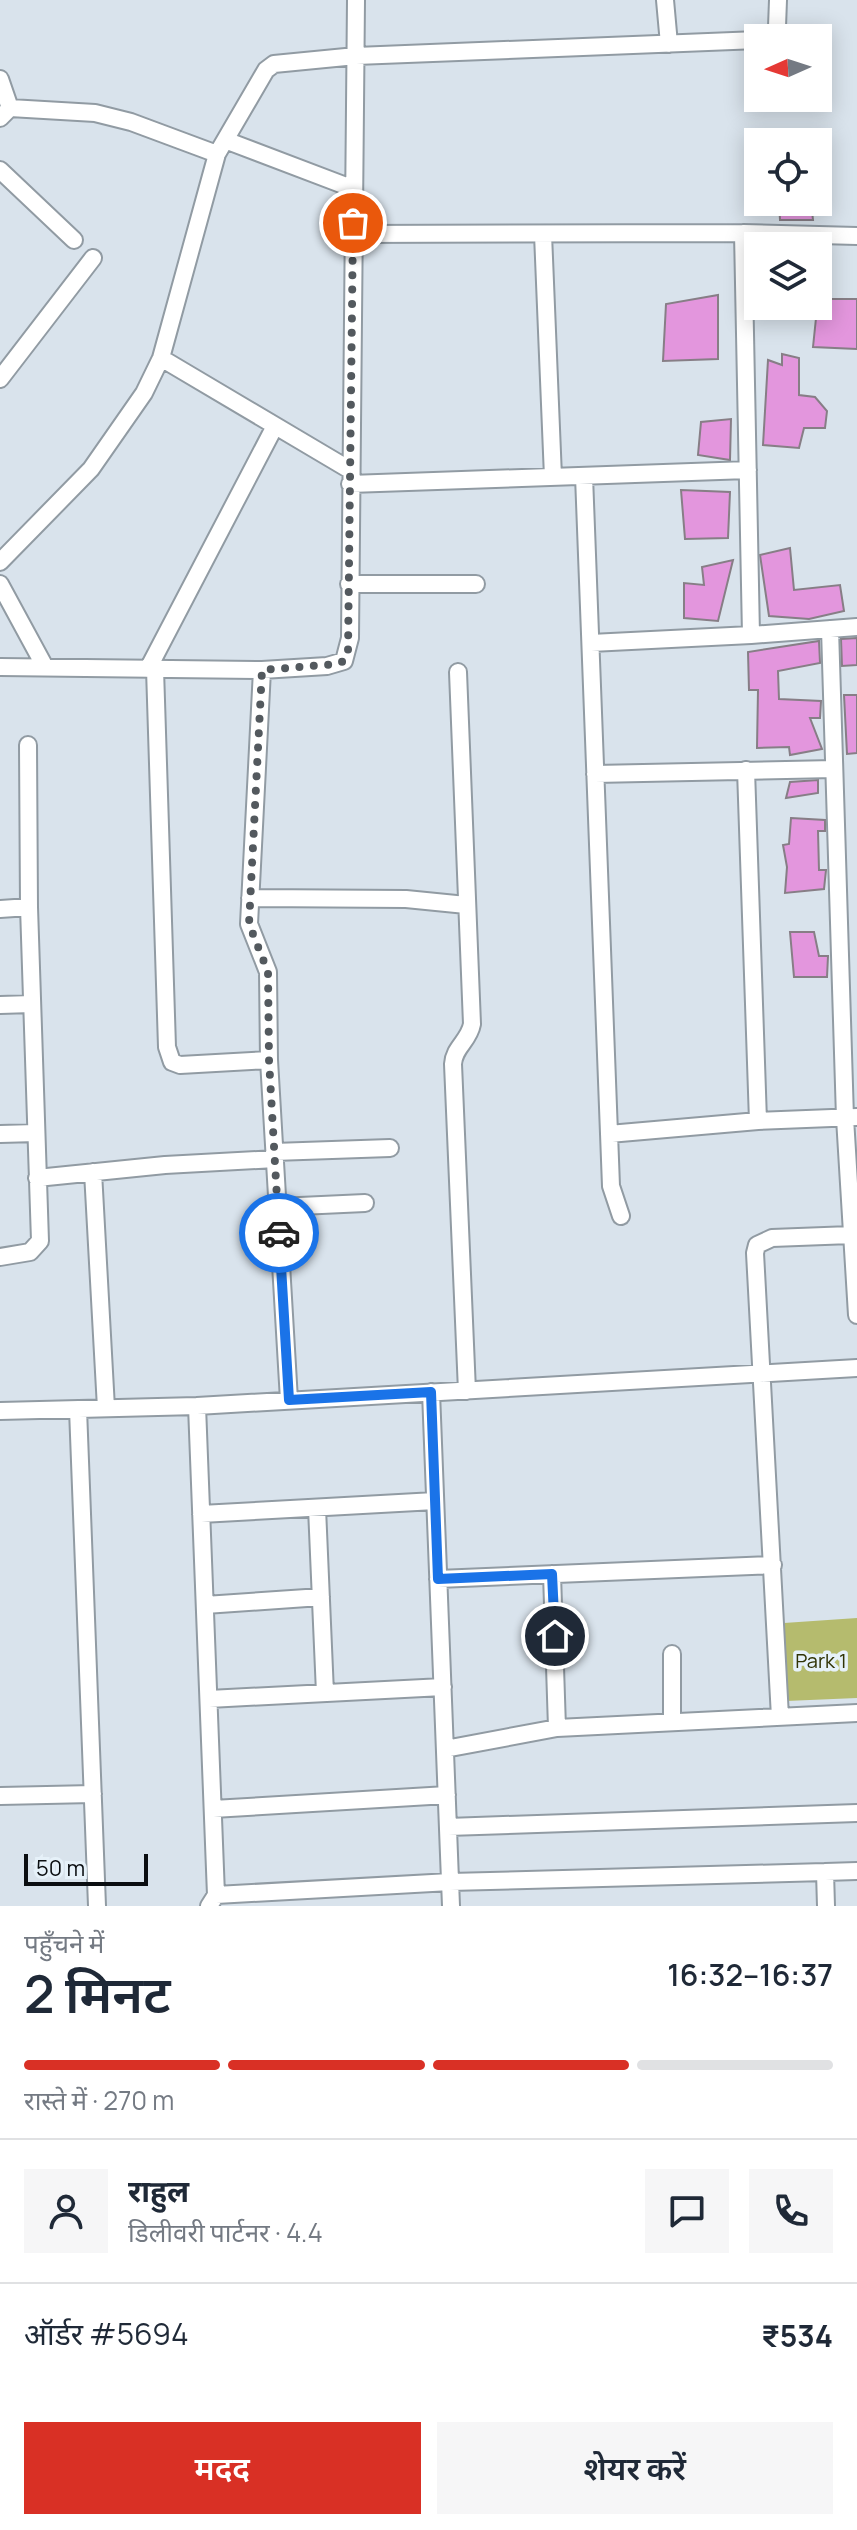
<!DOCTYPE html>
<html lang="hi">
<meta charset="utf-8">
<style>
:root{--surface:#fff;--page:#f6f6f7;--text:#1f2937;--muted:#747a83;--line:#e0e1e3;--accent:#d93025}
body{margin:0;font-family:Manrope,"Noto Sans Devanagari",sans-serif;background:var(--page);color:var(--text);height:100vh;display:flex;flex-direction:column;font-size:30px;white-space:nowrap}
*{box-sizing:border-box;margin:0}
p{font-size:26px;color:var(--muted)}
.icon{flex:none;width:44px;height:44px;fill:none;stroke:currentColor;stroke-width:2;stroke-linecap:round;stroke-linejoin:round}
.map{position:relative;height:1906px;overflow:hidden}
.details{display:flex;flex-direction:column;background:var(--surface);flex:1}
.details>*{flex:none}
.needle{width:52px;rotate:267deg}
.controls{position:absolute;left:744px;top:24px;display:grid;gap:16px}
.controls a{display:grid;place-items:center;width:88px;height:88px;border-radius:0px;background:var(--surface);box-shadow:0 4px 20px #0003;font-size:40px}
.scale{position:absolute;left:24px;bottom:20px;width:124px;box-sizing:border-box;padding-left:8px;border:4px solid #0b0e11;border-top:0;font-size:22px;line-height:28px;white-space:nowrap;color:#0b0e11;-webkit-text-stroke:6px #e6f1f9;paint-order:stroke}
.pin{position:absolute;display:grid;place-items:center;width:68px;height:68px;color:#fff;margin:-34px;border:4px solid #fff;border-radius:50%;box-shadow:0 2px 8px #0007}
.courier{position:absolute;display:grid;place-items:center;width:80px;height:80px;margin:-40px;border:6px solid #1a73e8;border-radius:50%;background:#fff;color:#222;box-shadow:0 2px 10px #0007}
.summary em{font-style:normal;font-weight:600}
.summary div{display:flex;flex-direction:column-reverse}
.summary{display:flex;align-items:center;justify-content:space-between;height:136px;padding:0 24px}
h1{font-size:52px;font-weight:600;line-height:60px}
.bar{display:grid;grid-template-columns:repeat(4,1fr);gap:12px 8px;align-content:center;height:96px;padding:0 24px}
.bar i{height:10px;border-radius:6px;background:var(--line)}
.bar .current{background:var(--accent)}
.bar p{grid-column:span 4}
.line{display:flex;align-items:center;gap:20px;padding:0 24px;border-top:2px solid var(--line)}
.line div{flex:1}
.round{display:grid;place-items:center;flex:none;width:84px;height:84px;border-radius:0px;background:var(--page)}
.cta{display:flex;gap:16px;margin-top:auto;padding:16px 24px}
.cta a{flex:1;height:92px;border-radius:0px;background:var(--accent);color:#fff;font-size:32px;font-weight:600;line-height:92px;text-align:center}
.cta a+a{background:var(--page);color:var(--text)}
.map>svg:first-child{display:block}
.green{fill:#b5bb6e}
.building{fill:#e396dd;stroke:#877e86;stroke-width:2}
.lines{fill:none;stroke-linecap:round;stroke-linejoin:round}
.street-casing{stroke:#919ba3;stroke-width:20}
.street{stroke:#fff;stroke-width:16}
.done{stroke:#53595e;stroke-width:8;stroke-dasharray:0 14.4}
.route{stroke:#1a73e8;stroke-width:10}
.labels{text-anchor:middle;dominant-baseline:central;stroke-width:7;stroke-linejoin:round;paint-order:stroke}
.park-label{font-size:20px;fill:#303305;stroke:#e6f1f9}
</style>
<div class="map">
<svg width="857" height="1906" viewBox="0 0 857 1906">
<rect width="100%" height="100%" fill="#d9e3ec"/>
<path class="green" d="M857 1618V1698L786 1701 784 1623Z"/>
<path class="building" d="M779 202H811L813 220H780Z
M718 295V359L663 361 666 304Z
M818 299H857V349L813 347Z
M782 354 799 358V395L815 397 827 411 825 428H804L799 448 763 445 768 360 782 365Z
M731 419 730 460 698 455 701 422Z
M681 490 730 492 728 538 685 539Z
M790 548 794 590 840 585 844 611 809 619 769 616 760 555Z
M733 560 718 621 684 618V583L704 585 702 567Z
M857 638V665L842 666 841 639Z
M819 641 820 663 778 671 779 699 821 701 820 718H810L822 749 790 755 789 747 757 748 758 690H749L748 652Z
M844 695H857V753L847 754Z
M818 780V793L786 798 790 782Z
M791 818 825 820V831H818L819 870H826L824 889 785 893 787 867 783 845 789 844Z
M790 932H814L819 956H828L827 977H794Z"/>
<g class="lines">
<g class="street-casing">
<path id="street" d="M665 0 669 44
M771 38 777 27 778 0
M0 79 10 108
M0 118 10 108 95 113 131 122 217 154
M225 140 354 189
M0 170 74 240
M353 234 743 233
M543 234 553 477
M857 236 743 233 751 635 857 627
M161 358 350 470
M0 379 93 258
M584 476 611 1186 621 1216
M350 484 748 470
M0 562 91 469 144 393 161 358 217 154 266 70 274 64 356 56 758 40
M0 584 45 667
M349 584H476
M830 629 845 1118 857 1315
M591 643 751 635
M0 667 262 670 327 666 344 661 350 638 356 0
M148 669 275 426
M155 669 167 1047 172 1062 180 1065 269 1060 289 1400
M262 670 249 924 268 972 269 1060
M458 672 472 1024C469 1041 454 1047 453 1064L467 1391
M746 770 758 1121
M595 774 834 769
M250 898 406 899 466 905
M0 909 29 907
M0 1005 32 1004
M0 1134 36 1133
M609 1134 758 1121 857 1117
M274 1152 390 1148
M93 1172 106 1408
M37 1178 165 1165 275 1159
M278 1207 365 1203
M0 1257 30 1252 40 1241 29 907 28 745
M431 1392 451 1906
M78 1409 97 1906
M0 1411 197 1406
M317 1508 325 1693
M201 1514 435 1501
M552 1574 557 1728
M438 1579 773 1565
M205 1605 321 1597
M209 1699 443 1687
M780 1717 755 1253 757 1245 772 1238 851 1235
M672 1722V1654
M445 1749 557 1728 857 1713
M0 1796 93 1794
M213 1809 447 1795
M448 1827 857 1813
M216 1895 450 1882 825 1872
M209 1906 216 1895 197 1406 857 1368
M826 1906 825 1872 857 1871"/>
</g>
<use href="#street" class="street"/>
</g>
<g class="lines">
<path class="done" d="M279 1233 269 1060 268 972 249 924 262 670 337 664 344 661 348 652 353 223"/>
<path class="route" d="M279 1233 289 1400 431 1392 438 1579 552 1574 555 1636"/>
</g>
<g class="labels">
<g class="park-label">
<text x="821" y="1660">Park 1</text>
</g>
</g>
</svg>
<div class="controls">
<a><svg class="needle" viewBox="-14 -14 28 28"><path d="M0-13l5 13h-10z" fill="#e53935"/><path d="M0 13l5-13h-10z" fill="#747a83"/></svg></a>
<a><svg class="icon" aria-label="locate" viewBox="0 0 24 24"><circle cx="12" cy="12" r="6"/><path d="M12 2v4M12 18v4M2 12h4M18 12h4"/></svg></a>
<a><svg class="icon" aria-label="layers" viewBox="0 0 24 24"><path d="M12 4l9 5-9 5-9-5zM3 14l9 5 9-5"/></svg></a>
</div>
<div class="scale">50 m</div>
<div class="pin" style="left:353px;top:223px;background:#ea580c"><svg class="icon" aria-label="bag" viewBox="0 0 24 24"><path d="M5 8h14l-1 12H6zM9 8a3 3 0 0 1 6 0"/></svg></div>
<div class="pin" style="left:555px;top:1636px;background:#1f2937"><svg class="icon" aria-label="home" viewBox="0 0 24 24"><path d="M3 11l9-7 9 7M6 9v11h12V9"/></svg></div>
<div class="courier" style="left:279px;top:1233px"><svg class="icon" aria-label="car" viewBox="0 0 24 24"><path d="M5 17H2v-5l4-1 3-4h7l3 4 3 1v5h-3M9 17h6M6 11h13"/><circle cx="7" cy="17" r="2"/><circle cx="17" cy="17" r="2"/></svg></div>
</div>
<section class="details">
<div class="summary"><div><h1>2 मिनट</h1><p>पहुँचने में</p></div><em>16:32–16:37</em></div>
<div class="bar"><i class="current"></i><i class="current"></i><i class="current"></i><i></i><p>रास्ते में · 270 m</p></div>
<div class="line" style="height:144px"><a class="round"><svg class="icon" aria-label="person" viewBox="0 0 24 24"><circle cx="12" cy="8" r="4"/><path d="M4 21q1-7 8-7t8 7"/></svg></a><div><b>राहुल</b><p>डिलीवरी पार्टनर · 4.4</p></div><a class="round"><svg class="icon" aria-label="chat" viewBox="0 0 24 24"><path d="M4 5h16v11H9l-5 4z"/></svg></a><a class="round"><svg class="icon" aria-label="phone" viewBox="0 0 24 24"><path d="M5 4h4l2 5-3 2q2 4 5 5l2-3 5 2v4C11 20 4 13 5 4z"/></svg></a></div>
<div class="line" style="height:104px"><div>ऑर्डर #5694</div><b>₹534</b></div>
<div class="cta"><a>मदद</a><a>शेयर करें</a></div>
</section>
